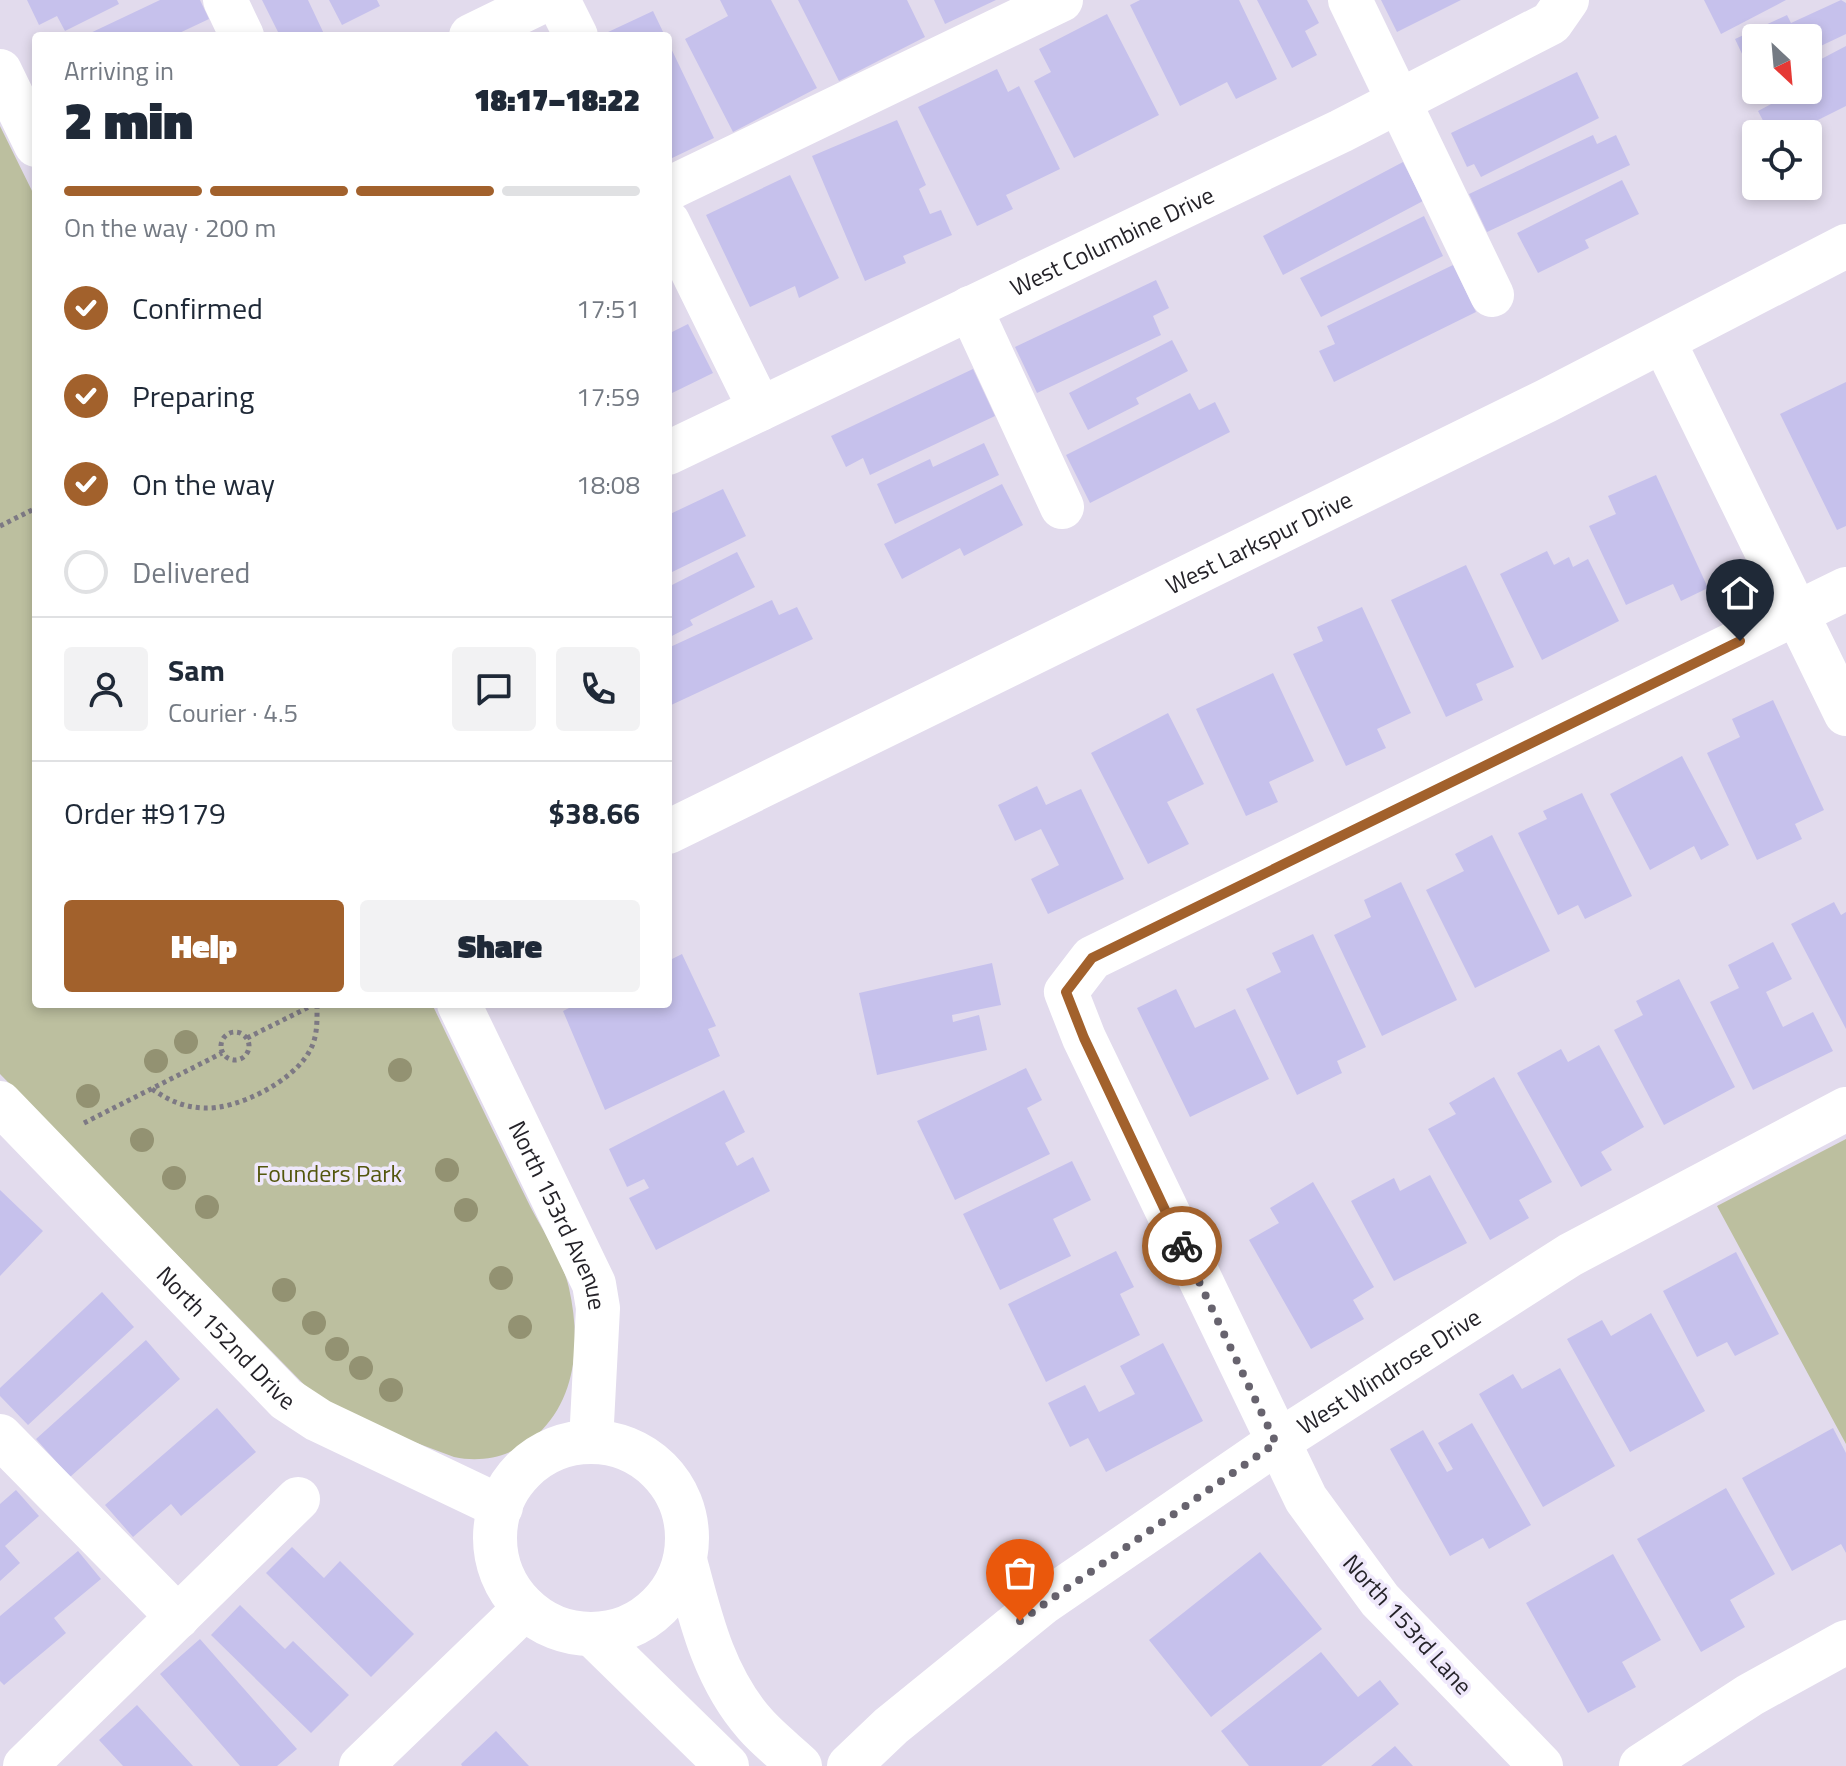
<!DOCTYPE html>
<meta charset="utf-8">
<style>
:root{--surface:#fff;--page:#f2f2f3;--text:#1f2937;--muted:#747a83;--line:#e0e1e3;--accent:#a2612c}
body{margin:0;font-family:"Titillium Web",sans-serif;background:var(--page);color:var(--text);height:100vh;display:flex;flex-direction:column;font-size:30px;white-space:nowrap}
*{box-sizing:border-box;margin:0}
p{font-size:26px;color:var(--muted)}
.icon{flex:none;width:44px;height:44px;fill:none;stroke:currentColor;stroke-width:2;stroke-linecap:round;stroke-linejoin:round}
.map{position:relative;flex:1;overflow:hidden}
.drawer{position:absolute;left:32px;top:32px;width:640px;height:976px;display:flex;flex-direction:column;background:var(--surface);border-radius:8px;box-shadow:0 4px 12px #0003}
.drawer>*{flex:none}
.needle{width:52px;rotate:154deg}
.fabs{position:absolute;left:1742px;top:24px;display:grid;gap:16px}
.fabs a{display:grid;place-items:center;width:80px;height:80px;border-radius:8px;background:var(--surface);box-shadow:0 4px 12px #0003;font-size:40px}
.pin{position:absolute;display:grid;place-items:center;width:68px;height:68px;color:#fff;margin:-82px -34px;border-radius:50% 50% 50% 0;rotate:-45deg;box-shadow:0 0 8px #0007}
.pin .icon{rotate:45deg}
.courier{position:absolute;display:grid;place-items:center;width:80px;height:80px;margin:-40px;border:6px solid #a2612c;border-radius:50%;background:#fff;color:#222;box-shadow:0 2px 10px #0007}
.overview em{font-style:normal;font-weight:800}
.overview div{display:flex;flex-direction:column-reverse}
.overview{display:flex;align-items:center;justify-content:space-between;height:136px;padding:0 32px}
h1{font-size:52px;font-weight:800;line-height:60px}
.bar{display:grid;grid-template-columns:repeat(4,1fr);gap:12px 8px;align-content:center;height:96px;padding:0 32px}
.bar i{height:10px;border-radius:6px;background:var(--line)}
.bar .current{background:var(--accent)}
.bar p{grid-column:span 4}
.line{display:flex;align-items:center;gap:20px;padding:0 32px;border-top:2px solid var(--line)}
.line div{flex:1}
.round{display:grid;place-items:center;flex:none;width:84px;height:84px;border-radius:8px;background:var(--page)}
ol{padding:0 32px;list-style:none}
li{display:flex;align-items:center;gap:24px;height:88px}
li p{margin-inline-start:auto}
li .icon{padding:8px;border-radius:50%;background:var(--accent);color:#fff;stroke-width:4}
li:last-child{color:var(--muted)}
li i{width:44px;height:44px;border:4px solid var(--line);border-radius:50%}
.primary-button{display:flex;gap:16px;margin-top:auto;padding:16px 32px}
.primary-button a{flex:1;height:92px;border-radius:8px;background:var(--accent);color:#fff;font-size:32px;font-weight:800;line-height:92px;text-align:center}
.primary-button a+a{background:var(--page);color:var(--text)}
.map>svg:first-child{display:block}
.green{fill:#bcbf9f}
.building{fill:#c6c1ec}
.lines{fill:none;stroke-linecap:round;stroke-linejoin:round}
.path{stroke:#7d7984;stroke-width:5;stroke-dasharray:4 4;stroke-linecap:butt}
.minor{stroke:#fff;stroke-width:44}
.tree{fill:#939272}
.done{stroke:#67636e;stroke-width:8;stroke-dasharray:0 14.4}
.route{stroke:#a2612c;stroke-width:10}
.labels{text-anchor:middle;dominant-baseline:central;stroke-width:7;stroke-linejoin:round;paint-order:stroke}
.street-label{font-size:24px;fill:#252329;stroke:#efe8fb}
.park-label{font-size:24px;fill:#53560d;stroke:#efe8fb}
</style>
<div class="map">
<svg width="1846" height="1766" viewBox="0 0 1846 1766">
<rect width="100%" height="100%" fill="#e2dbed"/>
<path class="green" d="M0 126 36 199V1004H432C464 1071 497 1139 530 1206 543 1231 563 1261 569 1288 580 1337 578 1393 542 1430 518 1454 487 1464 454 1457L329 1410 0 1074Z
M1846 1139V1444L1717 1206Z"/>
<path class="building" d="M27 0H117L119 4 65 31 57 16 39 25Z
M160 0H200L209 19 173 36H84Z
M262 0H308L325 36H280Z
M329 0H377L380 6 342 25Z
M720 0H771L817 88 733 132 685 39 728 16Z
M798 0H907L925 37 839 81Z
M934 0H996L945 24Z
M1140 0H1239L1277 79 1236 99 1227 82 1180 106 1130 5Z
M1257 0H1307L1319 23 1305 31 1317 55 1292 68Z
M1381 0H1461L1397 32Z
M1704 0H1786L1721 34Z
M1841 0 1846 3V34L1808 52V38H1756L1753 77 1735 39 1787 15 1791 23Z
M653 11 665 36H607L606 33Z
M1107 14 1159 115 1074 158 1034 81 1051 72 1039 49Z
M668 42 714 138 668 160 669 125Z
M1846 46V106L1790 134H1770L1758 111 1775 102 1769 90H1808V66Z
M997 69 1008 92 1019 86 1060 169 1006 195 1013 209 977 226 918 107Z
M1577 72 1599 118 1481 177 1474 164 1467 167 1451 133Z
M897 120 926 185 919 189 930 214 941 210 952 235 903 256 906 263 865 281 812 156Z
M1593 135 1597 144 1616 135 1630 165 1487 232 1469 194Z
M1403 162 1423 201 1283 275 1263 236Z
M790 175 839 278 799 298 795 286 750 307 706 215Z
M1622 180 1639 214 1585 240 1589 248 1538 273 1517 233Z
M1424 216 1443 256 1321 317 1300 278Z
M1453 265 1476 312 1334 382 1319 351 1335 344 1327 326Z
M1156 280 1169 308 1153 316 1161 335 1037 393 1015 347Z
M688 324 713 373 668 395V334Z
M1172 340 1188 371 1136 398 1139 404 1088 430 1069 393Z
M973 369 995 416 870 475 863 458 846 467 831 436Z
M1846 382V526L1837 530 1780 414Z
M1190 393 1199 410 1215 402 1230 432 1090 503 1066 455Z
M984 443 999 475 895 524 877 484 930 459 933 467Z
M1656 475 1708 588 1681 601 1673 584 1626 605 1589 526 1616 514 1608 496Z
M1002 484 1023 525 964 556 960 548 902 579 884 544Z
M723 489 746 536 668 574V515Z
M1547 551 1554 565 1569 557 1573 567 1588 559 1619 621 1542 660 1500 574Z
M737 552 755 587 690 620 693 625 668 638V587Z
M1466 565 1514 667 1476 684 1483 700 1446 717 1391 600Z
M772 600 779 615 797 607 813 639 669 706 668 648Z
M1362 607 1411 713 1377 729 1386 748 1346 766 1293 654 1323 641 1317 627Z
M1273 673 1314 761 1269 782 1278 802 1246 816 1196 709Z
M1773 700 1824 810 1795 824 1802 839 1757 860 1707 753 1740 737 1732 719Z
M1168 713 1204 784 1167 802 1189 844 1148 864 1091 753Z
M1682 756 1729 845 1701 860 1694 846 1650 870 1610 794Z
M1037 786 1046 805 1081 789 1124 879 1048 914 1031 879 1059 865 1041 829 1015 841 998 805Z
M1582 793 1632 896 1585 919 1578 905 1558 915 1518 833 1547 819 1543 811Z
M1492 835 1550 951 1475 988 1426 890 1464 871 1455 854Z
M1401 882 1457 1000 1382 1036 1334 935 1371 917 1364 900Z
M1834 902 1841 915 1846 912V1029L1791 924Z
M1313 934 1366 1047 1337 1061 1342 1073 1297 1095 1246 989 1281 972 1272 953Z
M1773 942 1792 979 1766 992 1783 1027 1813 1012 1833 1051 1753 1090 1710 1002 1739 988 1728 965Z
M682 954 716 1026 708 1029 720 1056 605 1110 563 1011 577 1004H668V961Z
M992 963 1001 1005 952 1015 953 1022 979 1015 987 1050 877 1075 859 993Z
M1679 979 1735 1087 1664 1125 1614 1030 1643 1015 1636 1001Z
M1176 989 1195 1028 1235 1009 1269 1079 1190 1117 1137 1008Z
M1599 1045 1644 1127 1601 1152 1612 1170 1581 1187 1517 1073 1561 1049 1568 1062Z
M1026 1068 1042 1100 1027 1108 1050 1154 955 1200 917 1121Z
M1494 1077 1552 1182 1519 1200 1529 1218 1490 1240 1428 1129 1456 1114 1449 1103Z
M724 1090 745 1132 725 1143 737 1166 753 1157 770 1191 656 1250 629 1198 649 1188 644 1179 627 1187 609 1149Z
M1072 1161 1091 1200 1053 1219 1071 1256 1000 1290 963 1214Z
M1430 1175 1467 1243 1394 1281 1351 1201 1394 1178 1400 1191Z
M1313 1182 1374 1287 1353 1300 1364 1319 1311 1349 1249 1240 1279 1223 1270 1208Z
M0 1190 43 1231 0 1276Z
M1116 1251 1134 1287 1120 1294 1140 1335 1046 1382 1008 1304Z
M1736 1252 1779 1334 1735 1356 1727 1342 1697 1357 1663 1291Z
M102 1292 134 1327 28 1425 0 1396V1388Z
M1651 1313 1705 1411 1630 1452 1567 1339 1602 1320 1611 1336Z
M146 1340 180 1379 70 1477 36 1439Z
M1163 1343 1203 1421 1106 1472 1088 1438 1070 1447 1048 1403 1085 1385 1099 1412 1135 1394 1120 1366Z
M1560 1368 1615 1466 1543 1507 1479 1394 1513 1374 1522 1389Z
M217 1408 256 1452 181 1516 171 1504 133 1537 105 1505Z
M1472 1423 1531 1525 1489 1549 1483 1538 1450 1556 1390 1449 1423 1430 1447 1472 1453 1469 1438 1443Z
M1833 1428 1846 1453V1553L1841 1544 1792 1571 1742 1478Z
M1726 1488 1775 1574 1730 1600 1745 1627 1701 1652 1637 1539Z
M16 1490 39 1516 5 1546 20 1563 0 1581V1504Z
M292 1547 324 1578 340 1561 414 1634 371 1677 266 1573Z
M78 1551 101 1579 54 1618 66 1633 4 1685 0 1681V1616Z
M1260 1552 1322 1629 1211 1717 1149 1640Z
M1613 1554 1661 1640 1622 1662 1636 1687 1588 1713 1526 1603Z
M240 1605 285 1649 293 1641 349 1695 311 1733 211 1635Z
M200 1639 297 1749 277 1766H240L160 1674Z
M1321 1652 1358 1697 1380 1680 1399 1704 1321 1766H1249L1221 1731Z
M137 1705 193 1766H123L99 1740Z
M496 1731 529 1766H462L461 1764Z
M1395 1746 1413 1766H1371Z"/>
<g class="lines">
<path class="path" d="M0 526 36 508
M221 1046a14 14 0 1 1 28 0a14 14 0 1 1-28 0Z
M247 1038 315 1004
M152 1089C168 1100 183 1107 203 1108 237 1110 292 1082 309 1052 318 1037 317 1021 317 1004
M84 1123 222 1053"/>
<g class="minor">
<path d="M225 0 242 36"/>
<path d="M558 0 576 36"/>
<path d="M1350 0 1492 295"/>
<path d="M471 36 545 0"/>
<path d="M0 71 36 145"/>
<path d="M668 189 1061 0"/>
<path d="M668 222 760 409"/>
<path d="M970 308 1062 507"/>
<path d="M1664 342 1846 714"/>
<path id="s1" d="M668 453 1341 131 1551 23 1567 0"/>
<path id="s2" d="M668 832 1546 401 1846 246"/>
<path id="s3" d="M459 1004 594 1284 598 1308 591 1442"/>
<path id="s4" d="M0 1103 286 1399 318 1420 501 1507"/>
<path d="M0 1436 178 1617"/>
<circle cx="591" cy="1538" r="96"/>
<path d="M685 1560C700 1617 714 1678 755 1724 768 1739 785 1752 800 1766"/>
<path d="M592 1634 727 1766"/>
<path d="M25 1766 298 1499"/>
<path d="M361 1766 525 1608"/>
<path id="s5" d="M849 1766 891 1726 1044 1602 1276 1443 1570 1255 1846 1109"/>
<path d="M1541 1766 1380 1600 1306 1499 1084 1038 1066 992 1092 958 1846 589"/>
<path d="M1641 1766 1750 1695 1846 1642"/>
</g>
</g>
<g class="tree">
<circle cx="186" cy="1042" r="12"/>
<circle cx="156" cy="1061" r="12"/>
<circle cx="400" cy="1070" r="12"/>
<circle cx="88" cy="1096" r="12"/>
<circle cx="142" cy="1140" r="12"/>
<circle cx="447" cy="1170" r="12"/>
<circle cx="174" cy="1178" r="12"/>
<circle cx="207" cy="1207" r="12"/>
<circle cx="466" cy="1210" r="12"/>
<circle cx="501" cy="1278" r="12"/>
<circle cx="284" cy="1290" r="12"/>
<circle cx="314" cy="1323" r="12"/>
<circle cx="520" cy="1327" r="12"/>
<circle cx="337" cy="1349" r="12"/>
<circle cx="361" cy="1368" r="12"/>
<circle cx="391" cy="1390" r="12"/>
</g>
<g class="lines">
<path class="done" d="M1020 1621 1276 1443 1182 1246"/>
<path class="route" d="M1182 1246 1084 1038 1066 992 1092 958 1740 641"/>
</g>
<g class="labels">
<g class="street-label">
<text stroke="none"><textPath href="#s1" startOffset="492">West Columbine Drive</textPath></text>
<text stroke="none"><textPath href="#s2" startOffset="658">West Larkspur Drive</textPath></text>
<text stroke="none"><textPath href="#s3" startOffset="234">North 153rd Avenue</textPath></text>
<text stroke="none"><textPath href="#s4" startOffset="326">North 152nd Drive</textPath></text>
<text stroke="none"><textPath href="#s5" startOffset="670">West Windrose Drive</textPath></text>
<text transform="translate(1408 1624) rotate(48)">North 153rd Lane</text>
</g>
<g class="park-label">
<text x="329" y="1173">Founders Park</text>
</g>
</g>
</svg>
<div class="fabs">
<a><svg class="needle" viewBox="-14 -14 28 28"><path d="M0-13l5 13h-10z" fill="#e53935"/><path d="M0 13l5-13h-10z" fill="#747a83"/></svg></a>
<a><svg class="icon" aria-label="locate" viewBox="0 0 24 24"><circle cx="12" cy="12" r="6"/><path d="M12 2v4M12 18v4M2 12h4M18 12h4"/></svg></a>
</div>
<div class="pin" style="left:1020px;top:1621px;background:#ea580c"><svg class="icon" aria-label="bag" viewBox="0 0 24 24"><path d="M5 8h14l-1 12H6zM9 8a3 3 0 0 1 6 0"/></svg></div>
<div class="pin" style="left:1740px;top:641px;background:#1f2937"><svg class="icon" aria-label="home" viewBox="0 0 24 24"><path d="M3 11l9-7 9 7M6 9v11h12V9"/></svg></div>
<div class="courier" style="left:1182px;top:1246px"><svg class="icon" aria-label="bike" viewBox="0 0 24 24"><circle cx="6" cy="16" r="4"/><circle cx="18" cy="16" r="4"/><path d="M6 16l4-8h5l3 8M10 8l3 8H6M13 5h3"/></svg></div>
<section class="drawer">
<div class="overview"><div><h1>2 min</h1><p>Arriving in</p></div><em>18:17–18:22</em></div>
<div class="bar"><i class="current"></i><i class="current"></i><i class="current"></i><i></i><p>On the way · 200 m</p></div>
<ol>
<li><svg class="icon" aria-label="check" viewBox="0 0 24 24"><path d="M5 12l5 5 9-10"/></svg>Confirmed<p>17:51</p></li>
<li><svg class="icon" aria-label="check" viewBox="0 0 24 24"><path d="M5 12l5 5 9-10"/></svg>Preparing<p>17:59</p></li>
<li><svg class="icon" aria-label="check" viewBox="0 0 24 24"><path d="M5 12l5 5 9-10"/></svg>On the way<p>18:08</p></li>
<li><i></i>Delivered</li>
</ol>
<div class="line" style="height:144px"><a class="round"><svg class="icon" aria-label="person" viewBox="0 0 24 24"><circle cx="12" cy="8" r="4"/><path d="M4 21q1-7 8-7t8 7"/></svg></a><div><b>Sam</b><p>Courier · 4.5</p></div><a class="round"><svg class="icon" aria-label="chat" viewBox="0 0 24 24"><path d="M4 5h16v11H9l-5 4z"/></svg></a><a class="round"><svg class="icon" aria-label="phone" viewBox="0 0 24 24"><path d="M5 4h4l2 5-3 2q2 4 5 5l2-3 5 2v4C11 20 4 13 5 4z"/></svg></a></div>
<div class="line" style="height:104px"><div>Order #9179</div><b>$38.66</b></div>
<div class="primary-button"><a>Help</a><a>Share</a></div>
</section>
</div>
